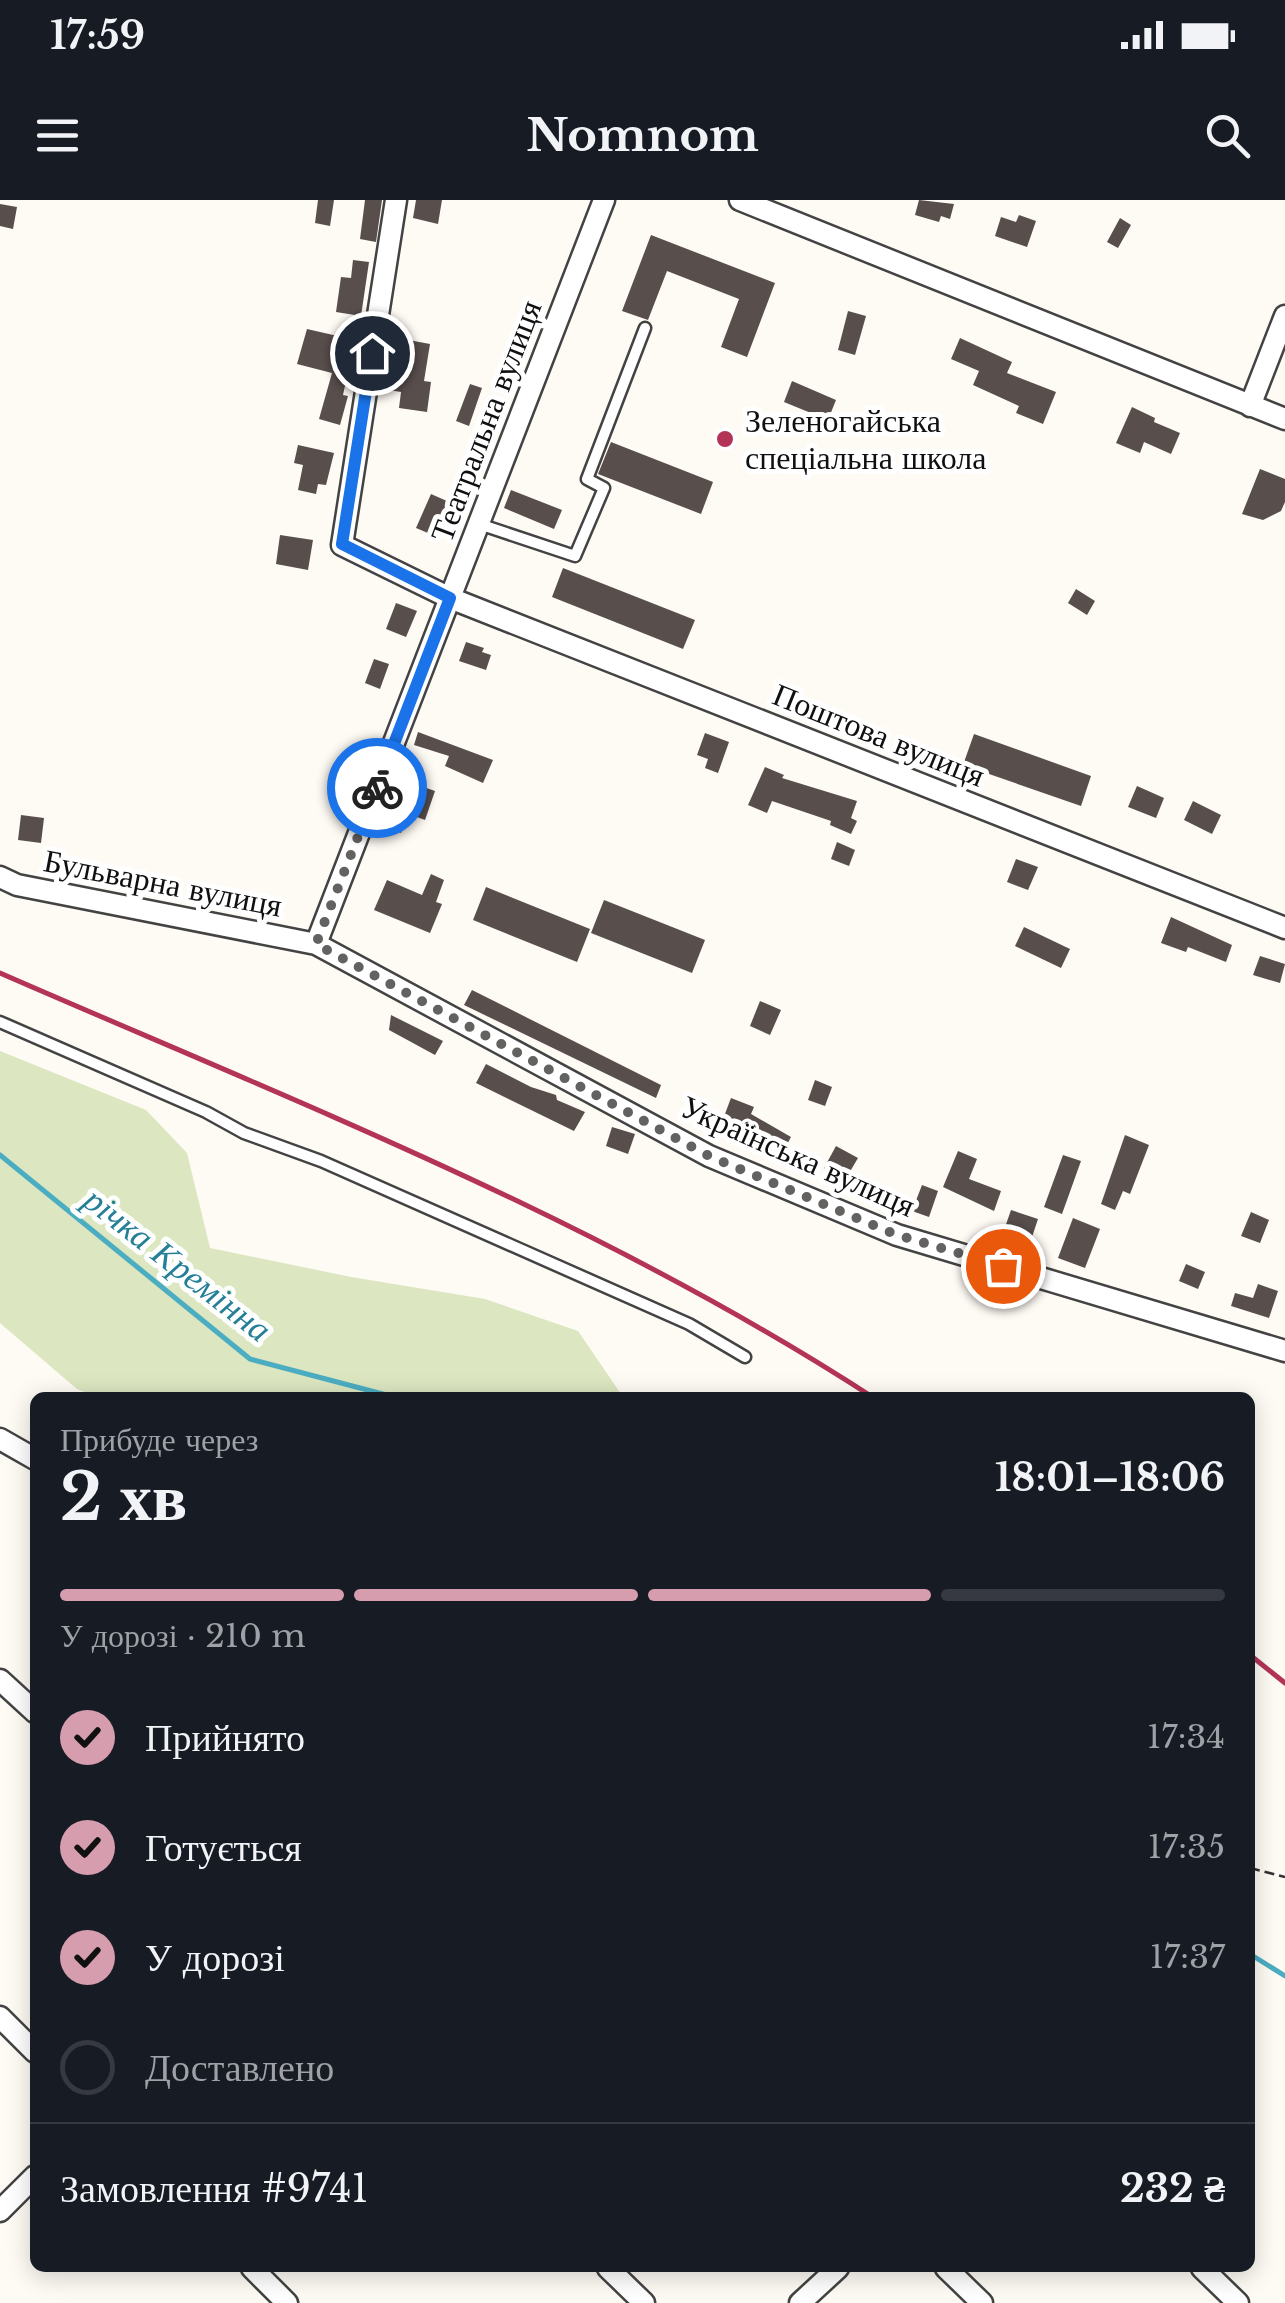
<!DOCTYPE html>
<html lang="uk">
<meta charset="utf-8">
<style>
:root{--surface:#171b24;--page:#242831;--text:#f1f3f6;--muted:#9ea1a6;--line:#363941;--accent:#d59dae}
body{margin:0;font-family:"Libre Baskerville",serif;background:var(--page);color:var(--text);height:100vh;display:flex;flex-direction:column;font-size:38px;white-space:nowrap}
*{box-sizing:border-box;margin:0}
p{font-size:32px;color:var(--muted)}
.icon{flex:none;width:55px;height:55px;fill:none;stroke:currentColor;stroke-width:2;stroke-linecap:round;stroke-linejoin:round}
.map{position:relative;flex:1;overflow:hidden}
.side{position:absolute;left:30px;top:1192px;width:1225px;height:880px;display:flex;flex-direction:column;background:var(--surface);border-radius:15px;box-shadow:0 5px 25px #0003}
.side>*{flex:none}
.pin{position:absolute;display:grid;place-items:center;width:85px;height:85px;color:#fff;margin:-42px;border:5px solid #fff;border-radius:50%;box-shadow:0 2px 10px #0007}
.courier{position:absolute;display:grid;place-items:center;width:100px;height:100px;margin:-50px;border:8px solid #1a73e8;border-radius:50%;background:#fff;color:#222;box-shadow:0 2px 12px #0007}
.summary em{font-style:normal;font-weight:700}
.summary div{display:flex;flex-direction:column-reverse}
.summary{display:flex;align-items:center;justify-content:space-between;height:170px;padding:0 30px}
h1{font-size:65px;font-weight:700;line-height:75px}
.bar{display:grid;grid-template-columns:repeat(4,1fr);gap:15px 10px;align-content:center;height:120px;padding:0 30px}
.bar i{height:12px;border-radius:8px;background:var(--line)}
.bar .current{background:var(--accent)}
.bar p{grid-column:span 4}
.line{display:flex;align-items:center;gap:25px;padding:0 30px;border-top:2px solid var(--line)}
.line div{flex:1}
ol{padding:0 30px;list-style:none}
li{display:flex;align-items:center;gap:30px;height:110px}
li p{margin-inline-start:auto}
li .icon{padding:10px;border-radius:50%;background:var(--accent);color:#111;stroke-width:4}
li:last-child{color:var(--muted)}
li i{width:55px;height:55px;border:5px solid var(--line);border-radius:50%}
.status{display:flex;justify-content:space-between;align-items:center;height:70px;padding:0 50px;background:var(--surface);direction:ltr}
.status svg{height:28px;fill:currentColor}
header{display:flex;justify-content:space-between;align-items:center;height:130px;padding:0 30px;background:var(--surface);font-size:45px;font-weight:700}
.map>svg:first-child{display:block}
.green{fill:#dce6c0}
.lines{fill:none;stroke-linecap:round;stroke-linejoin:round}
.stream{stroke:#4badc1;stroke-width:5}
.building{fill:#584f4d}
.service-casing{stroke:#434343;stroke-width:15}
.minor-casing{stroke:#434343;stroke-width:25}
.path{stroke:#323232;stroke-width:2.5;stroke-dasharray:10 5;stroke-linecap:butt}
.service{stroke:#fff;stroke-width:10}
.minor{stroke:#fff;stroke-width:20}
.rail{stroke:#b33457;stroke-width:5}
.done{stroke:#636260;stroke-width:10;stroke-dasharray:0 18}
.route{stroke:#1a73e8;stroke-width:12}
.poi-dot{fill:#b33457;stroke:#fff;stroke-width:4}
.labels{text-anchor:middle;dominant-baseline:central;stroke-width:10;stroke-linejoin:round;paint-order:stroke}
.street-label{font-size:32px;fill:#101010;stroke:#fff}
.poi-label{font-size:32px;fill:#101010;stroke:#fff;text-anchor:start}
.water-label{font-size:35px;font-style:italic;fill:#247f97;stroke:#fff}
</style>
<div class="status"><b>17:59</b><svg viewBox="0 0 49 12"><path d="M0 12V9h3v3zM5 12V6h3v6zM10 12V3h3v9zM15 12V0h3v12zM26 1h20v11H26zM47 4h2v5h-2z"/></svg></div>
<header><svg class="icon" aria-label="menu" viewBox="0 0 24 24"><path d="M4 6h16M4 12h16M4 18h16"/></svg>Nomnom<svg class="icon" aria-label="search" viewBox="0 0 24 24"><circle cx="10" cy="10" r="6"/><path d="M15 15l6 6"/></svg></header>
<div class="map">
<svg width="1285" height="2103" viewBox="0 0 1285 2103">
<rect width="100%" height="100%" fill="#fefaf4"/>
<path class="green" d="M0 851 146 910 187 953 210 1048 351 1077 485 1099 578 1131 623 1197 100 1198 77 1189 0 1123Z"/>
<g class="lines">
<path class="stream" d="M0 955 250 1159 398 1198
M1250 1754 1285 1776"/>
</g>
<path class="building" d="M318 0H334L330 26 315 23Z
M365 0H382L376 42 360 39Z
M416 0H442L438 24 413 18Z
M919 0 954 4 950 19 941 16 939 22 915 15Z
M0 4 17 7 13 29 0 26Z
M1019 15 1036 21 1027 47 995 36 1001 17 1016 22Z
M1120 18 1131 25 1118 48 1107 42Z
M651 35 775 83 747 157 721 147 739 99 667 71 648 120 622 111Z
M353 60 369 62 361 116 336 112 341 77 351 78Z
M848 111 866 116 855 155 838 150Z
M307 129 355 140 343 195 348 196 340 225 319 219 332 173 297 164Z
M960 138 1012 162 1007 173 1056 192 1043 224 1016 213 1019 206 973 185 979 171 951 159Z
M403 139 430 144 424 181 431 182 427 212 399 208 401 192 383 189 386 166 398 168Z
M792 181 836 200 828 220 784 202Z
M470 184 482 188 469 226 456 221Z
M1132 207 1155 218 1154 222 1180 233 1171 254 1144 242 1140 253 1116 243Z
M611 242 713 282 701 314 598 274Z
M298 245 334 253 326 285 318 284 316 294 298 290 303 265 294 263Z
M1260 269 1285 279V302L1281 311 1263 320 1242 314Z
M511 290 562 310 554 329 504 308Z
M431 294 456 305 449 320 443 318 435 336 416 328Z
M280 335 313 340 308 370 276 364Z
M563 368 695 420 683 449 552 397Z
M1076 389 1095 401 1087 415 1068 403Z
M396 403 417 411 406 437 386 429Z
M466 442 484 448 482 452 491 455 486 470 459 461Z
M374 459 389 464 380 489 365 483Z
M418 532 493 560 483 583 445 566 449 556 414 545Z
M705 533 729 542 718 573 705 568 708 559 697 555Z
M974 534 1091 576 1081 606 963 565Z
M765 567 784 575 782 578 857 601 851 618 857 621 851 634 830 625 831 621 772 601 767 613 748 605Z
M403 580 435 591 425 620 409 614 401 633 379 623 386 609 391 612Z
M1137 586 1164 598 1156 618 1128 607Z
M1193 601 1221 615 1212 634 1184 620Z
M21 615 44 618 41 643 18 640Z
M837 642 855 650 849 666 831 659Z
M1016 659 1038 667 1028 690 1007 682Z
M431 674 444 680 436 702 442 704 430 733 374 710 387 680 422 695Z
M486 687 590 729 577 762 473 720Z
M604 700 705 740 692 773 591 733Z
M1171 717 1232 745 1226 762 1188 747 1186 752 1161 743Z
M1024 727 1070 749 1061 768 1015 746Z
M1260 756 1285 764 1280 783 1253 775Z
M472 790 661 885 656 898 464 805Z
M760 801 781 810 770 835 750 826Z
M391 815 443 841 435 855 389 830Z
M486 864 531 887 556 895 557 900 585 912 574 931 476 883Z
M815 880 832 887 825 906 808 900Z
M731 898 754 907 751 914 791 937 783 952 745 930 743 936 720 927Z
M612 927 635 934 628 954 606 946Z
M1125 935 1149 945 1130 994 1123 991 1115 1010 1101 1004Z
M836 946 858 958 845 980 824 968Z
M958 951 977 959 969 979 1001 991 994 1011 943 987Z
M1063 955 1081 961 1062 1014 1044 1007Z
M922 985 938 991 929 1017 912 1011Z
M1011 1010 1038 1019 1029 1046 1002 1036Z
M1251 1012 1269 1020 1260 1043 1241 1036Z
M1073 1018 1100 1029 1085 1068 1058 1058Z
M1186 1064 1205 1072 1198 1089 1179 1081Z
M1258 1084 1278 1091 1269 1118 1231 1106 1235 1093 1253 1098Z"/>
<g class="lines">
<g class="service-casing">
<path id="service" d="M479 324 575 356 604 288 587 279 645 128
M0 822 206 912 244 933 321 961 689 1124 745 1157"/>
</g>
<g class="minor-casing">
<path id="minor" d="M396 0 342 345 450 398 1285 728
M740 0 1285 219
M1250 206 1285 116
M0 677 17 685 316 744 709 956 897 1035 1285 1151
M316 744 604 0
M0 1239 35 1259
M0 1480 35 1512
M0 1817 35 1852
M0 2011 35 1976
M252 2068 287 2103
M608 2068 644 2103
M946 2068 982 2103
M1202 2068 1238 2103
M800 2103 838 2068"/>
</g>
<path class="path" d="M1250 1668 1285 1677"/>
<use href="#service" class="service"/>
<use href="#minor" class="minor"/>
<path class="rail" d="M0 773C296 902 602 1021 874 1198
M1250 1455 1285 1483"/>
</g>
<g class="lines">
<path class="done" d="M377 588 316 744 709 956 897 1035 1003 1066"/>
<path class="route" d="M372 153 342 344 450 398 377 588"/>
</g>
<circle class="poi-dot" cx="725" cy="239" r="10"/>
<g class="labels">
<g class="street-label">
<text transform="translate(486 221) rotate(-69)">Театральна вулиця</text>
<text transform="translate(879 535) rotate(22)">Поштова вулиця</text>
<text transform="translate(163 683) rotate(11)">Бульварна вулиця</text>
<text transform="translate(798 956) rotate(24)">Українська вулиця</text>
</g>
<g class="poi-label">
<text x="745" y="221">Зеленогайська<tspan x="745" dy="37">спеціальна школа</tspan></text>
</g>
<g class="water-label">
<text transform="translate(178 1064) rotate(38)">річка Кремінна</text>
</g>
</g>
</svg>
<div class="pin" style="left:1003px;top:1066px;background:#ea580c"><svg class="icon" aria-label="bag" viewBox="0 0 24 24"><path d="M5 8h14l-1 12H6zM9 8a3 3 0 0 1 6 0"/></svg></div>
<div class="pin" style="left:372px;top:153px;background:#1f2937"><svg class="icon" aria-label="home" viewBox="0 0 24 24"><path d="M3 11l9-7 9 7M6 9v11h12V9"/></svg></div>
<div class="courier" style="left:377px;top:588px"><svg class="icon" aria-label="bike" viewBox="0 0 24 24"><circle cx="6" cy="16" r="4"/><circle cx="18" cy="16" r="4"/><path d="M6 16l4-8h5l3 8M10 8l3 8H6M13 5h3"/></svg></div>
<section class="side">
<div class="summary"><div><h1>2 хв</h1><p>Прибуде через</p></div><em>18:01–18:06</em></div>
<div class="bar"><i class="current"></i><i class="current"></i><i class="current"></i><i></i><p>У дорозі · 210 m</p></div>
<ol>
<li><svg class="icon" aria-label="check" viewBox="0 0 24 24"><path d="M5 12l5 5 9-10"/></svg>Прийнято<p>17:34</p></li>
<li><svg class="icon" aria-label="check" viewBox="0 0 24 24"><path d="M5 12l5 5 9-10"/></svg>Готується<p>17:35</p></li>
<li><svg class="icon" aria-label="check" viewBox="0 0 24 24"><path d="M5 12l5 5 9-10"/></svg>У дорозі<p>17:37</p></li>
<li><i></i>Доставлено</li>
</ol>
<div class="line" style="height:130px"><div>Замовлення #9741</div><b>232 ₴</b></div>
</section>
</div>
